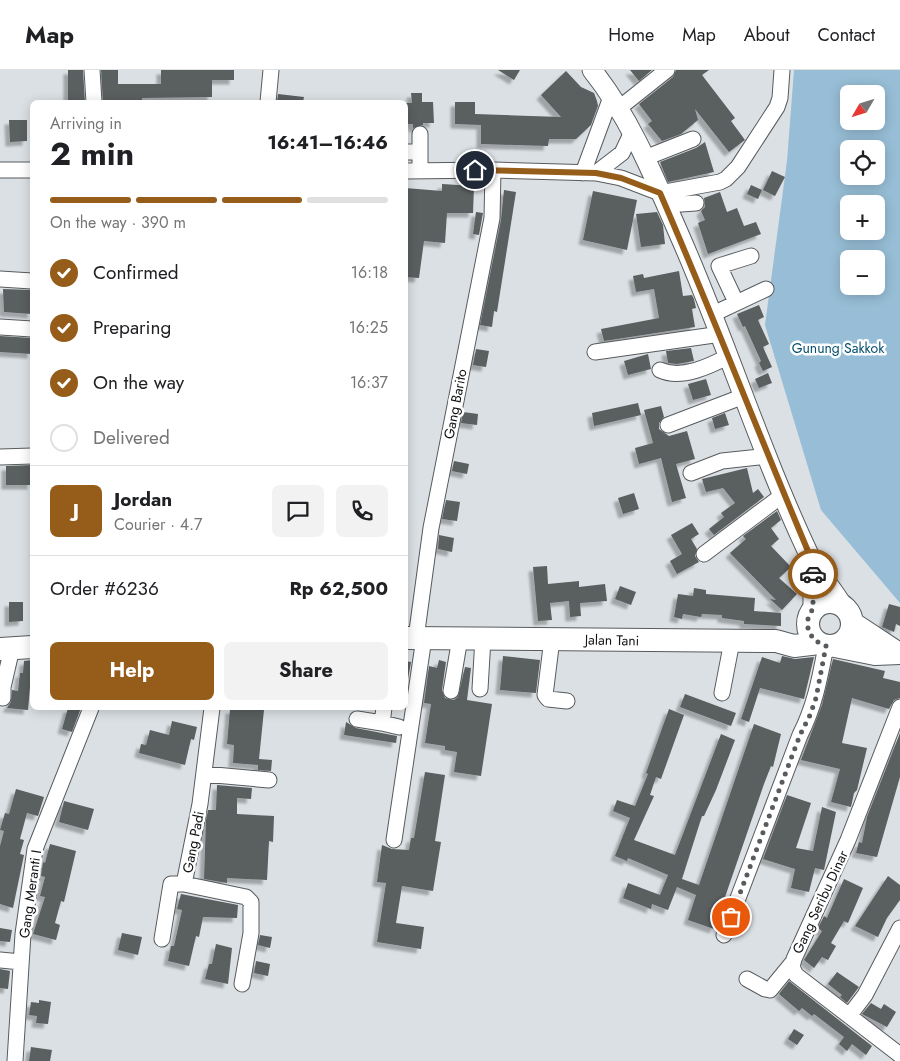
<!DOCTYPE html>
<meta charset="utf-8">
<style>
:root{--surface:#fff;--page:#f2f2f2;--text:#202124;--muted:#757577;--line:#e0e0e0;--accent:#965c19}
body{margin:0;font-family:Jost,sans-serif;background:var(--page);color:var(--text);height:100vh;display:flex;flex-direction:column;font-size:19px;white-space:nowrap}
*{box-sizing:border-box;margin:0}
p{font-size:16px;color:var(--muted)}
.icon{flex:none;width:28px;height:28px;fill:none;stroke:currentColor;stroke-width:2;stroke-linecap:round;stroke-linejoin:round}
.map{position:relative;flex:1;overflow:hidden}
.details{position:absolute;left:30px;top:30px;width:378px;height:610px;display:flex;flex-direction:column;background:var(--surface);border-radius:8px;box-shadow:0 2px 12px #0003}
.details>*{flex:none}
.needle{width:32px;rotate:231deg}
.buttons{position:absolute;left:840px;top:15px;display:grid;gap:10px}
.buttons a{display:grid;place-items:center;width:45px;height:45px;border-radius:8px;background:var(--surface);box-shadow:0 2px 12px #0003;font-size:25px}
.pin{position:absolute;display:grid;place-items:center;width:42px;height:42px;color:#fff;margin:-21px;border:2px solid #fff;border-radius:50%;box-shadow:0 1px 5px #0007}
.courier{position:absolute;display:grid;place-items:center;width:50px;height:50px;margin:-25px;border:4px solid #965c19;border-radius:50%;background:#fff;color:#222;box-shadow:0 1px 6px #0007}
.headline em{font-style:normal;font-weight:700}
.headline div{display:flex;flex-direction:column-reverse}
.headline{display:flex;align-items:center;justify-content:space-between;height:85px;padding:0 20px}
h1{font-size:32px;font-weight:700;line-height:38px}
.bar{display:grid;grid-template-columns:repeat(4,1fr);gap:8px 5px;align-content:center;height:60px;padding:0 20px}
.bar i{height:6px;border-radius:4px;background:var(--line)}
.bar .active{background:var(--accent)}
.bar p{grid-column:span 4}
.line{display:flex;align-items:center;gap:12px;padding:0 20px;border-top:1px solid var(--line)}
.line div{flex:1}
.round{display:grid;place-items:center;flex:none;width:52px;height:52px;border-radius:8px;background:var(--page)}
ol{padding:0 20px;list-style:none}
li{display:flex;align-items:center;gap:15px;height:55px}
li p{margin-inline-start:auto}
li .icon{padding:5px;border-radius:50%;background:var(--accent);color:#fff;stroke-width:4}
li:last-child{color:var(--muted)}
li i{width:28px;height:28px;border:2px solid var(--line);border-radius:50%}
.button{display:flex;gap:10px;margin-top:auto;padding:10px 20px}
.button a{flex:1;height:58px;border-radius:8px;background:var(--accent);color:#fff;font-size:20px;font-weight:700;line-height:58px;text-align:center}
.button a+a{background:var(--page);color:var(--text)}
header{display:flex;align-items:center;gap:30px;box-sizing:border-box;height:70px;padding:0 25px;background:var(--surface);border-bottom:1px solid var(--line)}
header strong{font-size:24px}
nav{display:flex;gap:28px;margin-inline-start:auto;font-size:18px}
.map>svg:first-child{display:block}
.green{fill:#97bed6;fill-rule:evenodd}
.building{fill:#5a5e61;filter:url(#shadow)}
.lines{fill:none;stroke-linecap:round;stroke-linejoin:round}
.minor-casing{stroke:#575b5e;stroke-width:17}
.major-casing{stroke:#575b5e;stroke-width:21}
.highway-casing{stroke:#575b5e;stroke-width:24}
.minor{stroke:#fff;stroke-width:15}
.major{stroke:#fff;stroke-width:19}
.highway{stroke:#fff;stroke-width:22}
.done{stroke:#585b5d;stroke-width:5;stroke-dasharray:0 9}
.route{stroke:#965c19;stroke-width:6}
.labels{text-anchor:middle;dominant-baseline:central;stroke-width:5;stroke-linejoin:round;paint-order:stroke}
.park-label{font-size:14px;fill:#044f70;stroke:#fff}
.street-label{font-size:14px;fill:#121415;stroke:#fff}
</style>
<header>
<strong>Map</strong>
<nav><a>Home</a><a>Map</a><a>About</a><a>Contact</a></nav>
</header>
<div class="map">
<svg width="900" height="991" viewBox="0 0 900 991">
<defs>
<filter id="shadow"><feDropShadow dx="-4.5" dy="4.5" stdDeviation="1" flood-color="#0004"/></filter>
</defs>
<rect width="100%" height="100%" fill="#dbe0e4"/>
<path class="green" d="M794 0H900V533L821 440 765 255 787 91ZM849 24H876V51H849ZM849 79H876V106H849ZM849 134H876V161H849ZM849 189H876V216H849Z"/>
<path class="building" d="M68 0H83L85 32H68Z
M101 0H118V14H161V0H234V10H212V27L142 28V32H103Z
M498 0H520L514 10Z
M630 0H652L639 11Z
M676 0H709L702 5 735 48 731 51 745 70 729 82 695 39 698 50 681 64 662 71 648 54 652 51 639 34 673 7Z
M566 1 581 17 594 23 597 31 598 36 591 55 576 69H549L548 76 481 74V55L455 54V32H475V44L561 47 541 25Z
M411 23H422V32H433L434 53H423V55L413 58V54H405V33H412Z
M278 24 304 27 303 32H277Z
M9 50H27V71L10 72Z
M705 72 714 102 668 112 660 92 696 78Z
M772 101 785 107 775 126 763 120Z
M442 114 474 116 473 143H447L445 173 424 171 419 208 405 207V118L442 121Z
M751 115 762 120 758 129 747 124Z
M504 120 516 122 497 242 494 241 492 257 480 255 501 150Z
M593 121 637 130 627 180 583 170Z
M720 122 727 142 737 138 744 156 756 152 761 164 708 184 698 153 705 150 701 141 705 137 704 128Z
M476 142 483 143 479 165 473 164Z
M657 142 663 155 665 174 641 177 636 144Z
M679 201 683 226 692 225 694 229 696 238 692 239 695 257 604 271 601 259 659 248 654 219 636 222 633 206 643 204 644 208Z
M3 219 32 220V244L4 242Z
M759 235 764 247 758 250 769 274 763 277 772 297 763 301 759 293 761 291 745 256 743 257 737 244Z
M0 266 32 268V284L0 282Z
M691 278 694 291 677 294 668 293 666 281Z
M476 279 489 281 486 297 473 295Z
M648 284 651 299 628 305 624 291Z
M768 303 772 313 759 318 755 309Z
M706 309 711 325 693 330 688 314Z
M638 333 641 345 594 356 592 343Z
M661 336 664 347 659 353V359L669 366 687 361 695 389 676 394 686 428 672 432 661 388 639 394 635 378 653 373 644 340Z
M463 342 478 344 477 355 461 353Z
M725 343 729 355 715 359 712 348Z
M454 391 469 394 467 404 452 401Z
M32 395V415H6V396Z
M747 398 753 423 758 419 764 427 714 465 709 459 724 447 721 443 735 433 723 418 706 422 702 409Z
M634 423 639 439 623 444 618 428Z
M446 430 460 432 457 451 442 449Z
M777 441 781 450 771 458 779 469 771 476 791 497 779 508 797 524 782 540 770 529 776 530 730 483 746 469 743 466Z
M692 453 699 464 691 469 697 479 695 486 699 492 677 504 670 491 682 484 671 465Z
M439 465 454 468 452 482 438 479Z
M547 496 548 514 579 511V517L605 514 607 531 580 533 581 546 570 547 569 531 550 533 552 550 538 551 533 497Z
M620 516 636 522 631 535 615 529Z
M694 518 706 520V524L755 528 754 541 781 543V556L744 554V551L722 548V545L702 544 701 547 683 544 682 549 674 547 678 524 693 526Z
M9 532H23V551L9 552Z
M889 534 900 537V556L896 554 894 562 882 557Z
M503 586 540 590 536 623 500 620Z
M782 586 795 589 814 587 804 629 760 618 749 652 741 649 762 587 780 593Z
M833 589 885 601 883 608 900 612V628L894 630 889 639 852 628 842 673 867 678 857 720 854 723 851 737 831 732 840 699 801 690 822 635Z
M32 590V617H30L28 640 7 638 11 632 12 620 18 621 20 603H23L24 591Z
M439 590 446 592 442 620 445 628 454 630 458 627 465 597 471 598 467 630 492 634 481 706 454 702 457 682 445 680V676L425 673 431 634 424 633 429 596 437 598Z
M405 591 411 592 408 609 405 608Z
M685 624 736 643 731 656 680 637Z
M68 638H81L72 662 62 659Z
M230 639 264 640 259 689 272 690 271 701 258 700V695L233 693 234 675 227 674Z
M669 639 684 645 661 709 656 707 650 725 654 726 634 770 675 785 721 664 735 670 716 720 704 746H702L682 809 699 815 754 654 781 664 773 697 771 696 764 714 714 859 688 850 696 825 677 817 668 840 652 834 651 839 623 828 628 813 660 825 668 805 628 788 627 791 615 786 630 748 613 741 617 730 635 736 648 704 646 703Z
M172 651 197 657 194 670 191 669 185 695 139 683 141 674 146 675 150 660 169 665Z
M346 652 356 658 397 666 396 673 344 665Z
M900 663V707L877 787 856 783 859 772 862 773 867 747Z
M425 702 445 705 435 771 441 772 433 821 402 816 396 853 424 857 421 879 377 872 386 813 377 812 382 775 392 779 409 780 411 768H414Z
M217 715 252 718 251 729 237 728V744L274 746 273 772 269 771 267 810 227 808V813L204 809 206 750 208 740H216Z
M16 719 44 727 38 746 27 743 20 769 24 770 20 784 24 785 13 838 0 834V776L4 761 0 760 5 743 9 744Z
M787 725 811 733 796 778 813 781 822 737 836 742 824 800 815 798 809 822 791 818 795 799 763 789Z
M64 731 94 739 88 760 59 752Z
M50 774 76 781 64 832 61 831 55 853 60 855 56 870 33 864 45 827 40 826 45 807 41 806 43 792 45 793Z
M888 806 900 815V830L887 848 878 867 855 856Z
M844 809 863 818 848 853 844 851 831 873 836 876 828 890 822 887 814 898 804 890 822 861 818 858 824 846 827 848Z
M181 824 238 835 237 848 203 847 199 867 196 866 189 896 168 891 171 876H174L182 840 177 839Z
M0 858 12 860 10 872 0 871Z
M122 863 142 867 138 885 118 880Z
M260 865 272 867 270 878 258 875Z
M216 874 232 878 228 914 205 909 209 894H212Z
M256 891 270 894 268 906 254 903Z
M0 899 10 901 8 919 0 918Z
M837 902 859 917 847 933 840 927 842 925 828 914Z
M789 911 872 976 866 985 852 974 847 981 839 974 844 967 814 944 812 946 802 938 799 941 779 924Z
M39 930 51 932 48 954 36 953 37 946 29 945 31 932 39 933Z
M871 933 881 939 884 934 896 942 887 957 862 944Z
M794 959 804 965 797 975 788 969Z
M31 977 52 980 50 991H29Z"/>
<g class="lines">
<g class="minor-casing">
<path id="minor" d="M92 0 94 32
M268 32 271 0
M618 39 667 0
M405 82H420
M645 88 693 69
M0 100H32
M405 101 493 100 596 103 621 108 660 123 720 112 726 109 738 97 777 37 780 28 782 0
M420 101V64
M583 103 611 27
M596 103 622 83 632 62
M666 135 696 133
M0 209 32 211
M736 232 719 196 751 186
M713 244 766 219
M0 257 32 259
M595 282 721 264
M660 300C681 310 710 296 729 286
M668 355 744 326
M0 387 32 386
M691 403 722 391 768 386
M704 484 784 424
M416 568 431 458 492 148 493 100
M552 569 545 625 548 629 567 631
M480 619 483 568
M451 621 460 568
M722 623 732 571
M3 628V617L12 578
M900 637 848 770 794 889 792 897 796 905 900 985
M212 638 200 734 184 814 246 827 251 832V863L242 914
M357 649 382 653 384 638
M382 653 399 657
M204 704 269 710
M394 770 424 568
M724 865 800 665C815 636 820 607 826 576
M162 869 171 814H184
M0 890 21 892
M747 909 765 919 770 920 793 892
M849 946 865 925 900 858
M15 991 23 864 35 779 91 638"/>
</g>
<g class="major-casing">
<path id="major" d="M592 0C632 50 656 112 682 171 728 276 762 387 812 491 820 506 833 519 842 535
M813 493V538"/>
</g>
<g class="highway-casing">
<path id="highway" d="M808 554a22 22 0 1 1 44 0a22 22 0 1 1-44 0Z
M852 553 896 582
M405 568 776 571 794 576 819 573
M835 576 875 584 900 583
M0 579 32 577"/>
</g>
<use href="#minor" class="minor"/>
<use href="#major" class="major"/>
<use href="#highway" class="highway"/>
</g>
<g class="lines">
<path class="done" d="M731 847 800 665 810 645 816 628 826 576 814 570 808 560V549L813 538V504"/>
<path class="route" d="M475 100 596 103 621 108 660 123C713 245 761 370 813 493V504"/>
</g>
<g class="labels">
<g class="park-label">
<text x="838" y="278">Gunung Sakkok</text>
</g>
<g class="street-label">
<text transform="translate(455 334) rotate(-79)">Gang Barito</text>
<text transform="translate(612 570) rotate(1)">Jalan Tani</text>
<text transform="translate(193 772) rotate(-79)">Gang Padi</text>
<text transform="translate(30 824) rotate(-82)">Gang Meranti I</text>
<text transform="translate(820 832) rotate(-65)">Gang Seribu Dinar</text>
</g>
</g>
</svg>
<div class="buttons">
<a><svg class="needle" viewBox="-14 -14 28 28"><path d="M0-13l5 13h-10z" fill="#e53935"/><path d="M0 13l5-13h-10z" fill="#757577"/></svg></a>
<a><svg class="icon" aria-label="locate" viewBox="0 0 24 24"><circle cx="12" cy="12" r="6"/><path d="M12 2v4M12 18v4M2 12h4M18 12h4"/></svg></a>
<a>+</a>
<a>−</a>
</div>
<div class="pin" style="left:731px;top:847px;background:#ea580c"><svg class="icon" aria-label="bag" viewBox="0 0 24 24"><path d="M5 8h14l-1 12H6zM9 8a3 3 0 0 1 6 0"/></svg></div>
<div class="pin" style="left:475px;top:100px;background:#1f2937"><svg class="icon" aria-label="home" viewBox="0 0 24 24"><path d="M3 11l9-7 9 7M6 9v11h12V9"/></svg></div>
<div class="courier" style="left:813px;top:504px"><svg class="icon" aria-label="car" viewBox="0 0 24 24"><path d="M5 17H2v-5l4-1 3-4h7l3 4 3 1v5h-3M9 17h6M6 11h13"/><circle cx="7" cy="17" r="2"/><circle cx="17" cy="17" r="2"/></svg></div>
<section class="details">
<div class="headline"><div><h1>2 min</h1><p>Arriving in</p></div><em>16:41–16:46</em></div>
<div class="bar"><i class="active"></i><i class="active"></i><i class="active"></i><i></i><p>On the way · 390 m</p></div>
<ol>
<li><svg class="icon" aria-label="check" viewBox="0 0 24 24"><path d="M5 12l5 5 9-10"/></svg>Confirmed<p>16:18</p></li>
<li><svg class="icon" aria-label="check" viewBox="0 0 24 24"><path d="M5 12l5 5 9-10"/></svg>Preparing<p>16:25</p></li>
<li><svg class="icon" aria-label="check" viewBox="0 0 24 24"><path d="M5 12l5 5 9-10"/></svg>On the way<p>16:37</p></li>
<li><i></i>Delivered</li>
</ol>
<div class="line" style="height:90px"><b class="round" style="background:var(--accent);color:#fff">J</b><div><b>Jordan</b><p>Courier · 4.7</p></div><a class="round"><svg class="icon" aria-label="chat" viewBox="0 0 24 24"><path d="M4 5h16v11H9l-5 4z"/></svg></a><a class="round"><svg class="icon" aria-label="phone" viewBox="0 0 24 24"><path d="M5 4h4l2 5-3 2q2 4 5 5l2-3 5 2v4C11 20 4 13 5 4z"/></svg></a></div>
<div class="line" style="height:65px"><div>Order #6236</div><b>Rp 62,500</b></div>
<div class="button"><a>Help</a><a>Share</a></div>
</section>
</div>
